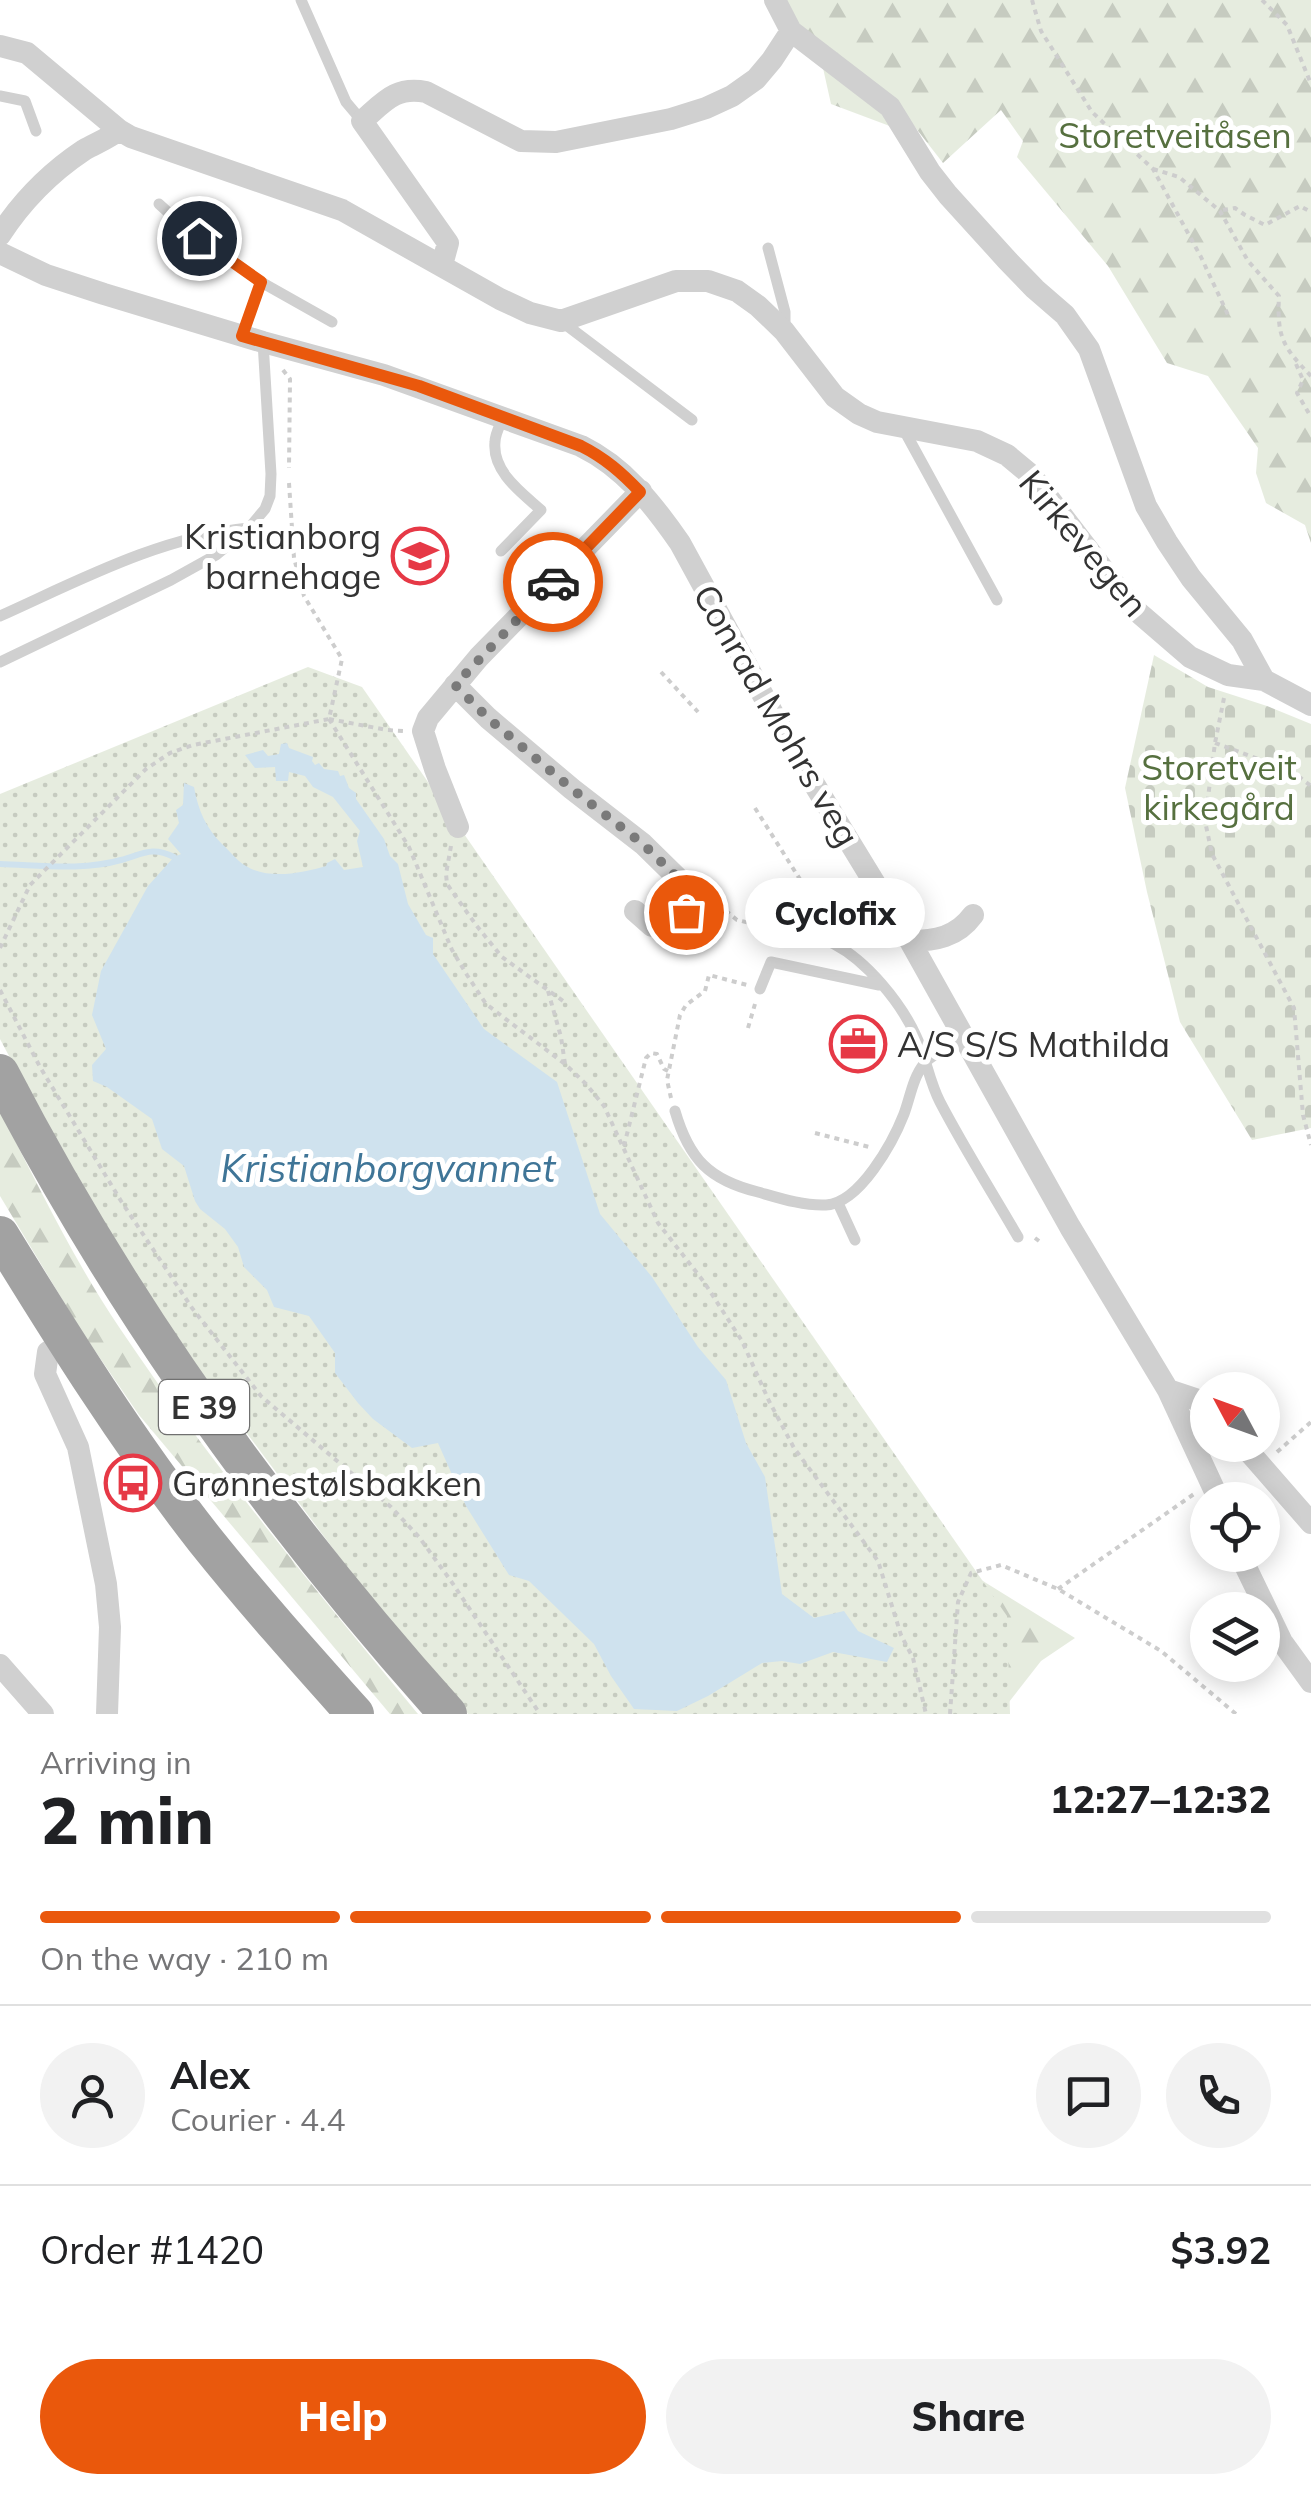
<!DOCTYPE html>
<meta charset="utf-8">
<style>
:root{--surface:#fff;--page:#f2f2f2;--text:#202124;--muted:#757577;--line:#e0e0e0;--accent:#ea580c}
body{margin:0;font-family:Mulish,sans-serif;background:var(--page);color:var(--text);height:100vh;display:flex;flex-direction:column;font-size:38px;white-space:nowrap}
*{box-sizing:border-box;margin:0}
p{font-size:32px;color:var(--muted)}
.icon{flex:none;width:55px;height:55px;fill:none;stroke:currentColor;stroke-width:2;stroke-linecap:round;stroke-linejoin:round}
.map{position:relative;height:1714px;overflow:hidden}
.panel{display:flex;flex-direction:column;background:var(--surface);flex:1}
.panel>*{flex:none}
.needle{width:65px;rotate:311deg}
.controls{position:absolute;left:1190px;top:1372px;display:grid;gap:20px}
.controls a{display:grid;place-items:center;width:90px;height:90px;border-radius:50%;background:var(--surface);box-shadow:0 5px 25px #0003;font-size:50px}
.pin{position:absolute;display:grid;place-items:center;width:85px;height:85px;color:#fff;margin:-42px;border:5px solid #fff;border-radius:50%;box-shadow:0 2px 10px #0007}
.courier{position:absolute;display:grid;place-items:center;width:100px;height:100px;margin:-50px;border:8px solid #ea580c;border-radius:50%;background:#fff;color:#222;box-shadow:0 2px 12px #0007}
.bubble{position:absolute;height:70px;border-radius:35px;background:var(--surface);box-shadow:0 5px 25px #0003;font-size:32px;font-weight:800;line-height:70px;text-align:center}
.headline em{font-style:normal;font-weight:800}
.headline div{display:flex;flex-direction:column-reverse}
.headline{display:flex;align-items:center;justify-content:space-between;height:170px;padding:0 40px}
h1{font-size:65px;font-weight:800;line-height:75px}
.bar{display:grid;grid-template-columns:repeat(4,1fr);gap:15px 10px;align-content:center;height:120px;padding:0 40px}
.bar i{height:12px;border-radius:8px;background:var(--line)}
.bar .current{background:var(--accent)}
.bar p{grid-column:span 4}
.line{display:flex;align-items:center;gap:25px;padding:0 40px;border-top:2px solid var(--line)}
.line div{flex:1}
.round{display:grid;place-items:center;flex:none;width:105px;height:105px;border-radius:52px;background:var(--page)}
.action{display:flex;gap:20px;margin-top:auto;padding:20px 40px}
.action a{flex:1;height:115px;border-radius:60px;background:var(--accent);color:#fff;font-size:40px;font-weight:800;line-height:115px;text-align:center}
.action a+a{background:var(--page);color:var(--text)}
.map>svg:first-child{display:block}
.forest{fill:url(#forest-firs)}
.cemetery{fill:url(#cemetery-stones)}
.park{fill:url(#park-dots)}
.water{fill:#cfe2ee}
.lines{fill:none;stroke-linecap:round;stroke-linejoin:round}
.stream{stroke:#cfe2ee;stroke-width:6}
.path{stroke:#cdcdcd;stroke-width:4;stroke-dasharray:5 5;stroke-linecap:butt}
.service{stroke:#d0d0d0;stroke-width:11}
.minor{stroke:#d0d0d0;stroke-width:22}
.trunk{stroke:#a2a2a2;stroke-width:38}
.done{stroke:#7a7a7a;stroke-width:10;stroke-dasharray:0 18}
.route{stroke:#ea580c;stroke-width:12}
.labels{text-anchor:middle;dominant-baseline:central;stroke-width:10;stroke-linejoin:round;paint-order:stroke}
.shield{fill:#fff;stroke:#707070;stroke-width:2.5}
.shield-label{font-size:32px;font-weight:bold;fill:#333}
.park-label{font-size:35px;fill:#56703f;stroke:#fff}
.poi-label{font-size:35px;fill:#333;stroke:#fff;text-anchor:start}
.street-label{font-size:35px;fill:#333;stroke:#fff}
.water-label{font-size:38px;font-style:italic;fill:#3f7597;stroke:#fff}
</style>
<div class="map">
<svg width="1311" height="1714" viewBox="0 0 1311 1714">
<defs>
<pattern id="forest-firs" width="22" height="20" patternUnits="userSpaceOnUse" patternTransform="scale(2.5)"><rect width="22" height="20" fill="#e6ecdf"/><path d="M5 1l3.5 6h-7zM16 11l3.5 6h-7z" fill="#c6cbc0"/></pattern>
<pattern id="cemetery-stones" width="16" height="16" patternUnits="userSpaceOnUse" patternTransform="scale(2.5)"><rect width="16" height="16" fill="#e6ecdf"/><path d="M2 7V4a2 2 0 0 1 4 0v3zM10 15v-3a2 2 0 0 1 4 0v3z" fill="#c6cbc0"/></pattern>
<pattern id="park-dots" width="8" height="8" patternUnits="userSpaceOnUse" patternTransform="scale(2.5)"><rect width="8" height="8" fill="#e6ecdf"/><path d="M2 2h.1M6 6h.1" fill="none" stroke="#c6cbc0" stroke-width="1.8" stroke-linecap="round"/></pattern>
</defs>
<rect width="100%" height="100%" fill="#fff"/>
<path class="forest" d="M778 0H1311V543L1305 525 1266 503 1256 473 1258 448 1208 376 1167 363 1108 266 1017 157 1023 141 1001 110 943 163 904 113 895 128 831 104 823 68Z
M0 1111C38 1185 74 1261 121 1330 211 1464 315 1589 418 1714H390L139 1415 80 1329 0 1196Z
M891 1524 1075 1638 1041 1661 1009 1702 1004 1714Z"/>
<path class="cemetery" d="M1154 655 1208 687 1267 706 1311 724V1128L1252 1140 1180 1022 1147 892 1125 788Z"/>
<path class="park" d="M308 667 362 687 1007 1616 1010 1714H468L414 1657 116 1258 0 1039V794Z"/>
<path class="water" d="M287 743 289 748 313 757 312 761 315 765 319 763 324 769 338 771 340 776 344 775 349 788 356 793V799L384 839 390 856 398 864 408 904 426 935 433 938V954L484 1029 557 1082 600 1214 652 1277 698 1347 726 1380 746 1443 765 1477 782 1594 814 1618 844 1611 858 1631 894 1648 887 1662 833 1652 800 1664 782 1661 762 1663 708 1696 677 1711 634 1709 611 1676 594 1644 529 1581 509 1575 466 1506 438 1443 412 1448 373 1419 358 1403 335 1373V1353L309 1316 274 1307 267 1290 244 1267 238 1247 225 1229 200 1209 195 1201 184 1166 162 1149 152 1119 107 1087 93 1081 92 1065 106 1049 92 1015 101 971 148 886 174 857 181 854 168 839 179 823 176 810 183 805 184 783 194 787C198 810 206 828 222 844 230 851 237 861 246 866 268 880 303 873 326 866L327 863 335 859 344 870 363 867 357 841 360 831 333 797 313 787 305 776 289 772 288 781H276L275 767 255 768 245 755 263 750 268 756 279 754 281 744Z"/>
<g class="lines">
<path class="stream" d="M0 864C39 865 83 871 121 860 143 854 152 846 174 857"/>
<path class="path" d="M1032 0 1041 31 1092 112 1153 169 1201 257 1229 317
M1262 0 1287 25 1311 84
M1153 169 1179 177 1220 211 1248 261 1279 296C1277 337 1282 346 1311 376
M1223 210 1235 208 1245 215 1265 225 1300 206 1311 212
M1296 364 1303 380 1297 393 1311 417
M283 370 290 379 289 468
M661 672 698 712
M1224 698 1215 743 1205 821 1212 854 1294 1008 1303 1115 1311 1145
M329 719 409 847 452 950 467 975 486 1004 565 1064 586 1084 604 1106 658 1223 704 1282 742 1341 769 1401 794 1448 878 1561 901 1635 913 1658 926 1714
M329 719 387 730 403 731
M1215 743 1293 772 1311 786
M755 808 813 900 818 912 819 924
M451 846 446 874 447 884 476 925 502 957 563 1001
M718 904 737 920 776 929
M0 948 30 885 146 769 170 753 193 745 329 719 342 659 304 596 294 558 289 483
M0 990 40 1067 121 1201 192 1308 261 1396 391 1507 419 1537 451 1581 540 1714
M548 991 561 1037 565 1064
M748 1028 755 1004
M671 1098 667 1080 680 1015 686 1005 705 991 709 975 747 985
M815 1133 869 1147
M624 1146 646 1058 651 1053 657 1054 664 1069 668 1071
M1035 1238 1043 1244
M1277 1452 1311 1422
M1058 1589 1194 1494
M950 1714 958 1602 971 1573 1001 1565 1058 1589 1161 1651 1236 1714"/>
<path class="service" d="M301 0 346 102 362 121
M0 96 25 101 36 131
M159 204 181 224 261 282 242 336
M768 248 785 312V327
M261 282 332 322
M561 321 692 420
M904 430 997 600
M501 551 541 510C522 493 492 472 495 442 495 434 500 425 503 418
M0 616C80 580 160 537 249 528
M0 662 171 580 216 555 249 528 265 509 270 496 271 474 263 342
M789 932C804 936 821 937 834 944 867 961 901 1003 916 1036 926 1057 929 1081 940 1102 964 1148 992 1192 1018 1237
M760 989 771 962 879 985
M675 1111C689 1159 709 1180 758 1192 779 1198 803 1206 826 1205 860 1203 893 1142 904 1114 910 1098 913 1077 924 1064 934 1052 951 1047 964 1040
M838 1203 855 1240"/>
<path class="minor" d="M775 0 791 31 890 107 930 172 948 195 1007 260 1035 289 1065 315 1089 349 1146 506 1167 542 1191 578 1242 640 1264 680
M0 46 27 53 119 130
M0 235C22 201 51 172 84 150 96 143 108 139 119 130L131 137 342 210 500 299 530 313 561 321 676 281H708L737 291 758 306 784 331 835 397 859 414 877 422 977 441 1007 455 1031 475 1132 607 1190 657 1228 675 1264 680 1311 705
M0 253 46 275 104 294 263 342 384 375 581 446C624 467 653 504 680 543L789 743 910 941 1070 1227 1168 1390 1219 1500
M442 265 448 243 362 121C384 102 395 86 426 92L521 141 556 142 671 119 706 108 732 96 756 79 772 60 791 31
M455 685 488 718 572 789 643 844 695 895 697 902 686 912 652 926 635 911
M458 827 435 769 423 731 428 718 479 657 641 491
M910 941C935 941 957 937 973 915
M65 1341 48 1352 45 1374 78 1447 106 1584 110 1627 107 1714
M1168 1390 1195 1399 1208 1410
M1243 1445 1311 1523
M1240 1555 1282 1642 1311 1682
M0 1665 43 1714"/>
<path class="trunk" d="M0 1073C120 1305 274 1520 448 1714
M0 1235C64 1339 129 1443 205 1540 253 1600 304 1657 355 1714"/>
</g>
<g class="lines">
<path class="done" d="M553 582 455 685 488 718 572 789 643 844 695 895 697 902 686 912"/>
<path class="route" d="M199 238 261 282 242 336 419 386 581 446C605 458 622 473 640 492L553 582"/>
</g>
<defs>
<g id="school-ring" transform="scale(2.875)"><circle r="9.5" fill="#fff" stroke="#e63946" stroke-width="1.5"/><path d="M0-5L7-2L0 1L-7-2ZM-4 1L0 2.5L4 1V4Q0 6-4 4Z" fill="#e63946"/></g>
<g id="office-ring" transform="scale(2.875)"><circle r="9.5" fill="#fff" stroke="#e63946" stroke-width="1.5"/><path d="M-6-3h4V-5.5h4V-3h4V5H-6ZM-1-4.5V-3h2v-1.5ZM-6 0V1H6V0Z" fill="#e63946"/></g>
<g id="bus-ring" transform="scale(2.875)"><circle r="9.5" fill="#fff" stroke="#e63946" stroke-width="1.5"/><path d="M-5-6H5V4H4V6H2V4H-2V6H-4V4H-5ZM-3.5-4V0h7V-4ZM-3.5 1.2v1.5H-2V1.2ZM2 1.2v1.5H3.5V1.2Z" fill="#e63946"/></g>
</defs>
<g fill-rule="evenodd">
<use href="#school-ring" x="420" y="556"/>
<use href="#office-ring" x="858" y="1044"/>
<use href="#bus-ring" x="133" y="1483"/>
</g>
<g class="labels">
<rect class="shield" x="159" y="1380" width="90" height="54" rx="8"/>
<g class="shield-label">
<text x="204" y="1407">E 39</text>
</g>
<g class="park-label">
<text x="1175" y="135">Storetveitåsen</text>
<text x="1219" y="767">Storetveit<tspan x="1219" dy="40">kirkegård</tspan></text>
</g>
<g class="poi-label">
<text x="381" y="536" text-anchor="end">Kristianborg<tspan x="381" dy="40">barnehage</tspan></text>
<text x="897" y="1044">A/S S/S Mathilda</text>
<text x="172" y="1483">Grønnestølsbakken</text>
</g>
<g class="street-label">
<text transform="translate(1084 543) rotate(50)">Kirkevegen</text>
<text transform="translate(777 715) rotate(60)">Conrad Mohrs veg</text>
</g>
<g class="water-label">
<text x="388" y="1168">Kristianborgvannet</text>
</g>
</g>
</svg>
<div class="controls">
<a><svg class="needle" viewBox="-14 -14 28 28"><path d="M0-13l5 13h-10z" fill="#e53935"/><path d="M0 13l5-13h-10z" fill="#757577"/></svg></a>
<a><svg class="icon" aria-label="locate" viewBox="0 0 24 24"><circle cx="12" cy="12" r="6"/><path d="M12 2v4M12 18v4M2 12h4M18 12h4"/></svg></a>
<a><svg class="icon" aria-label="layers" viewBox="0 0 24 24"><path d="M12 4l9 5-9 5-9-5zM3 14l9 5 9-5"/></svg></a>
</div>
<div class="pin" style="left:686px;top:912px;background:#ea580c"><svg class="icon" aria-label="bag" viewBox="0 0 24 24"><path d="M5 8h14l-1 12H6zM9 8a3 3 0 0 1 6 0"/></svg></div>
<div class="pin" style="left:199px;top:238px;background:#1f2937"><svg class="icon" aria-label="home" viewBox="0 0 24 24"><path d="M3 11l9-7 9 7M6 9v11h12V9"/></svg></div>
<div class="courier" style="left:553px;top:582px"><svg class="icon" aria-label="car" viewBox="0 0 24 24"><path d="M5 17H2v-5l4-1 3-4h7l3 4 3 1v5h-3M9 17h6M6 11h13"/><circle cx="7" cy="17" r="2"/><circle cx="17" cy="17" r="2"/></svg></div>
<div class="bubble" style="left:745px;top:878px;width:180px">Cyclofix</div>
</div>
<section class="panel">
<div class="headline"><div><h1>2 min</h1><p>Arriving in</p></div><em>12:27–12:32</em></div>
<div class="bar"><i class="current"></i><i class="current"></i><i class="current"></i><i></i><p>On the way · 210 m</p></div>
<div class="line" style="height:180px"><a class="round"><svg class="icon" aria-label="person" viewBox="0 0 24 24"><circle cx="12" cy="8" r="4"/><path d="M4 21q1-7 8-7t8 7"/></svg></a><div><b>Alex</b><p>Courier · 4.4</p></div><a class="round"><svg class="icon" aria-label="chat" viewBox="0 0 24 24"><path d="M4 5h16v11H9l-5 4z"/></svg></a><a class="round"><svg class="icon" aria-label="phone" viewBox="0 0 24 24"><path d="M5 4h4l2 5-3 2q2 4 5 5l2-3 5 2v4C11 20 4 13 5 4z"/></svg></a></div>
<div class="line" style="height:130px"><div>Order #1420</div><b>$3.92</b></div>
<div class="action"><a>Help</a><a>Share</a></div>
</section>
